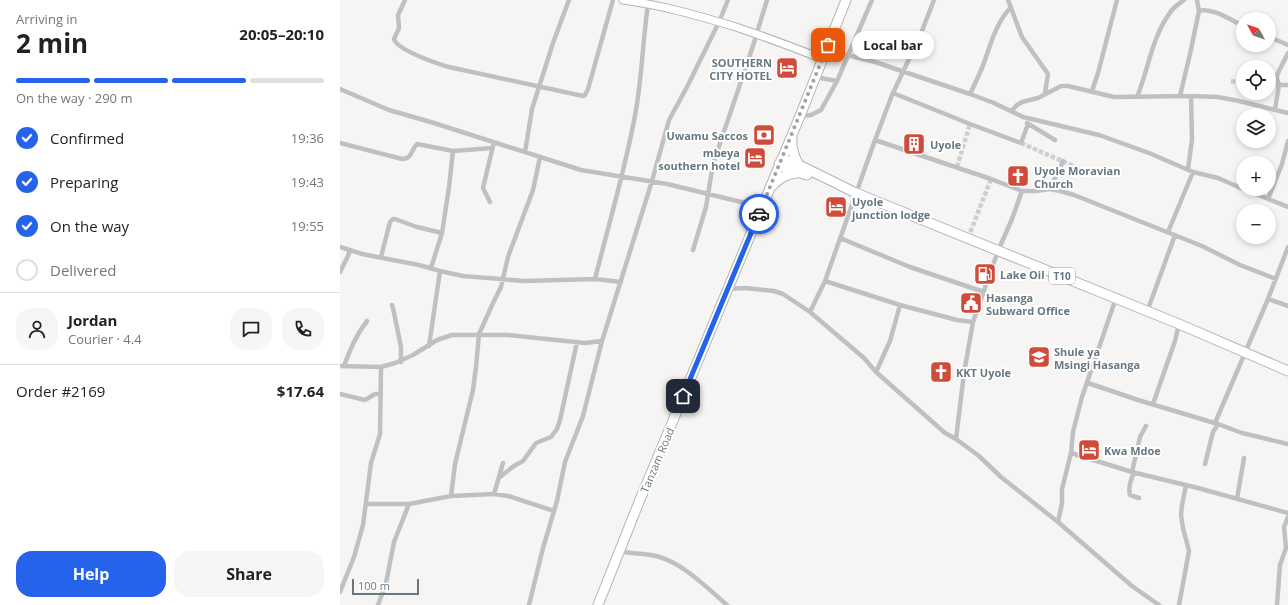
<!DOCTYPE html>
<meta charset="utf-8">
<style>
:root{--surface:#fff;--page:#f6f6f6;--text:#222;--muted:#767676;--line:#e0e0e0;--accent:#2563eb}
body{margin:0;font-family:"Open Sans",sans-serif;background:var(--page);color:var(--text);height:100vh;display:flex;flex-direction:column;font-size:15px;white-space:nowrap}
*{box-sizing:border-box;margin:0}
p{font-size:13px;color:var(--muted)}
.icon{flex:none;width:22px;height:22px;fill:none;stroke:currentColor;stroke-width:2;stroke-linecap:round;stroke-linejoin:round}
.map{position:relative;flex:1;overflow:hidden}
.sheet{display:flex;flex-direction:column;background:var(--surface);width:340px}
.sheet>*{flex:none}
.needle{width:26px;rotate:310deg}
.fabs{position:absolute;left:896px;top:12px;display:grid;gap:8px}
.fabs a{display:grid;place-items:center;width:40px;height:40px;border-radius:50%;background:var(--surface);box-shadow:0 2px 6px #0003;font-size:20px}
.scale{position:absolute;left:12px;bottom:10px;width:67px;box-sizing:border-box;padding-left:4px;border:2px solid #687880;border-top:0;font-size:11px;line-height:14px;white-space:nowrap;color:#687880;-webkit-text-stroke:3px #fff;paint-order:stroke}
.pin{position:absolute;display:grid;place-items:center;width:34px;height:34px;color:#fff;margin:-17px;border-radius:8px;box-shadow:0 2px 6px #0006}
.courier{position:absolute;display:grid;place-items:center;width:40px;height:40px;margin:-20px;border:3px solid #2563eb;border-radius:50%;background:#fff;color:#222;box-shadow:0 1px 5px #0007}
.bubble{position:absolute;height:28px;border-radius:14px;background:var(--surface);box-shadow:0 2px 6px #0003;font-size:13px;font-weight:700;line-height:28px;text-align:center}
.head em{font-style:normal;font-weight:700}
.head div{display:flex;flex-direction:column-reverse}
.head{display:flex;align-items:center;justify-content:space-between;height:68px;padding:0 16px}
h1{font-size:26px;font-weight:700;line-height:30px}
.bar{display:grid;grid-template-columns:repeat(4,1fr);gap:6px 4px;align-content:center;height:48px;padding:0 16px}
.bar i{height:5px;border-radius:3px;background:var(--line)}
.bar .current{background:var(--accent)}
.bar p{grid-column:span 4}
.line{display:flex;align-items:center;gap:10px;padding:0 16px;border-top:1px solid var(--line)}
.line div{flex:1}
.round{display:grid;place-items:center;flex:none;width:42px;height:42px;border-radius:16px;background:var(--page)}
ol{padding:0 16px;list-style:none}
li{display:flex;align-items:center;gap:12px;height:44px}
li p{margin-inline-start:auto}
li .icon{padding:4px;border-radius:50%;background:var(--accent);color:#fff;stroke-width:4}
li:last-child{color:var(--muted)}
li i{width:22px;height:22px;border:2px solid var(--line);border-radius:50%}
.action{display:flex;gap:8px;margin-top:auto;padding:8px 16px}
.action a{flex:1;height:46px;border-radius:16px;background:var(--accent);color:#fff;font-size:16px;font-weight:700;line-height:46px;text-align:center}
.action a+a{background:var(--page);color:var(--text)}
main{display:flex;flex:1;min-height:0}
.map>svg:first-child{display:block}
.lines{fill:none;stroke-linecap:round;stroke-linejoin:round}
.street-tunnel{stroke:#cbd0d0;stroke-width:4.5;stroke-dasharray:4.5 2;stroke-linecap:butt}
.secondary-casing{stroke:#b0b5b8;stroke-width:9}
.highway-casing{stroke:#b1b5b7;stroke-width:11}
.street{stroke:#bdc1c4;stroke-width:4.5}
.secondary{stroke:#fff;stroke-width:7}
.highway{stroke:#fff;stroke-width:9}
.done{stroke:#9aa4a8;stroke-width:4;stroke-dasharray:0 7.2}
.route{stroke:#2563eb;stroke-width:5}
.labels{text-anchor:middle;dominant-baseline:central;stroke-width:4;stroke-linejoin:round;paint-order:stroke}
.shield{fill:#fff;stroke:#95a0a6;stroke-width:1}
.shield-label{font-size:10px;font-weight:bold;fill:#687880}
.poi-label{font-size:11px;font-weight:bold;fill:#687880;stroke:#fff;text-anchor:start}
.street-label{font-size:11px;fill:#687880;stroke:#fff}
</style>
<main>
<section class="sheet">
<div class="head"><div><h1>2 min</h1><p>Arriving in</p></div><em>20:05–20:10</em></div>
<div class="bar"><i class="current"></i><i class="current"></i><i class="current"></i><i></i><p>On the way · 290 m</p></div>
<ol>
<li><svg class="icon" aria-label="check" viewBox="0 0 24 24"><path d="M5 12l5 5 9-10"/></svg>Confirmed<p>19:36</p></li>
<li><svg class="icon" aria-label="check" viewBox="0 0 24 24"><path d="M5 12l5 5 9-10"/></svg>Preparing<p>19:43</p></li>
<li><svg class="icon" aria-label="check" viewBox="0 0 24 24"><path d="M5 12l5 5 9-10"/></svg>On the way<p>19:55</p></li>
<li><i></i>Delivered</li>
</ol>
<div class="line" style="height:72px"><a class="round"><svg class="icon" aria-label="person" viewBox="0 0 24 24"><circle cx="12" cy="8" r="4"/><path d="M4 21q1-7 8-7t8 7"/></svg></a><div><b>Jordan</b><p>Courier · 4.4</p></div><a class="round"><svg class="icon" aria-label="chat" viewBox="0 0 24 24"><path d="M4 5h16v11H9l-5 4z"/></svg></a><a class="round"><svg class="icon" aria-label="phone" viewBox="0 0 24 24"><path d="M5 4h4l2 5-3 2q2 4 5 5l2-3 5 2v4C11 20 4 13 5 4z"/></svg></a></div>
<div class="line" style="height:52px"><div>Order #2169</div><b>$17.64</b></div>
<div class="action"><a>Help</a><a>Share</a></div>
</section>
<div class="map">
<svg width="948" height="605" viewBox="0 0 948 605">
<rect width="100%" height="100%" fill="#f6f5f3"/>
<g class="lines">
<path class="street-tunnel" d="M891 81 903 83
M929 85H939
M681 143 745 171
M617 167 630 124
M628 238 651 179"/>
<g class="secondary-casing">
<path id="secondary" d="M283 0C322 5 359 16 396 27 425 37 454 47 482 59"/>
</g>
<g class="highway-casing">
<path id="highway" d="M452 138C451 148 455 159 460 167
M441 160 451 161 516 193 839 324 948 371
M439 164 447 169 467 175
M432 186C440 178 446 174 457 173
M258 605 299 502 460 116 506 0"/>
</g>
<path class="street" d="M65 0 58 15 59 28 54 39C57 50 98 64 109 67L243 96 245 95 248 89 273 0
M668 0 682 37 708 74 705 93
M859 11C872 7 891 20 903 26
M929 37 948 45
M507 55 535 62 630 94 654 103 683 117 759 135 809 153 853 172 878 178 903 189
M475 77 497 81
M939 85H948
M0 89 49 110 94 123 241 170 327 184 422 207
M752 91 758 73 777 0
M553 93 630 124 681 143 688 124
M630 94C634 86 638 77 642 68 650 47 655 24 671 7
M840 96 850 54 859 11 857 0
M797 97C809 68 812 35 832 10 835 6 840 3 844 0
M935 109 939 85 937 79V75L948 53
M671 111 677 105 682 102 698 98 721 86H728L774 97 851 96 878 97 899 101 948 113
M460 116 471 115 481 110 497 81 532 0
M687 123 715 140
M535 140 651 179 682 191 672 219 658 251 633 322 624 373 616 439
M0 143 62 159C72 159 71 150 77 144L113 151 109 187 102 233 91 268
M113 151 152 148
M185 152 192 109 213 43 229 0
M848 169 852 140 851 96
M710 189 723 161
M904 189 948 207
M682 191H696L710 189 720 191 734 195 862 246 900 265 936 279
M928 199 942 164 948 141
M150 202 143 188 154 142
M828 232 853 172
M500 238 570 267 644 292
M0 247 22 254 79 265 100 271 123 276 184 281 255 279 281 282
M353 250 366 207 373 164 412 49 427 0
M41 257 50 222 53 219H55L77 227 102 233
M0 272 8 256 10 250
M255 279C269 223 286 167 296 110 302 75 303 39 308 4
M485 281 560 305 617 320 633 322
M387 289 405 288 434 291 443 294 470 312 524 358 536 372 596 425 605 433 616 439 639 456 661 477 718 522 792 586 819 605
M928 299 948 306
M52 305 53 308 61 347V362
M470 312 485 281 535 140 552 95 580 36 594 0
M807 312 835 235
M89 346 100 271
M0 366 41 367 55 363 73 355 97 340 112 335H167L245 343 262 341
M4 366C10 350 16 335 27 321
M536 372 550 341 560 305
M748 383 798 400 878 424 902 433 948 444
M0 394 25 400 35 394H41
M813 404 835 341 839 324
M875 423 928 299 948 247
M731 453 792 472 858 488 948 513
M865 464 873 432 878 424
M792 472 800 437 806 426
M794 472C791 480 788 487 790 495L799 498
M160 477 174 466 183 461 196 443 211 437 217 429 220 420 237 342
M154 494 163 463
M111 496 115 464 133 390 136 367 139 334 153 303 161 287 168 257 193 190 200 157
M897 499 904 458
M26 504H69L111 496 154 494 168 496 214 511
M718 522 722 503V489L731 453 733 432 742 397 776 298
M279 552C291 553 305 553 316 556 342 562 367 588 387 605
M0 592 14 557 23 525 31 463 40 434 41 367
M38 605 46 583 54 542 69 504
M189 605 203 548 217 501 225 462 243 416 262 341 312 181 329 120 347 87 379 22 388 0
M839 605 849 551 843 528 841 515 842 505 846 485
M937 605 940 565 946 548 944 527 948 517"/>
<use href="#secondary" class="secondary"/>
<use href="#highway" class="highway"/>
</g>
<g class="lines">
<path class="done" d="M419 214 488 45"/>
<path class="route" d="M343 396 419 214"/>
</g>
<defs>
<g id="hotel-square" transform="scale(1.15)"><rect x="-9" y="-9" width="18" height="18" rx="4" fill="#cf4c3a" stroke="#fff"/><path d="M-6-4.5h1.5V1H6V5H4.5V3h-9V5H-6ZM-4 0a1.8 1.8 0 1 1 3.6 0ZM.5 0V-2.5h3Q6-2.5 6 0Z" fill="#fff"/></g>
<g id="bank-square" transform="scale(1.15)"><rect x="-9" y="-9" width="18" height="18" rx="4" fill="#cf4c3a" stroke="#fff"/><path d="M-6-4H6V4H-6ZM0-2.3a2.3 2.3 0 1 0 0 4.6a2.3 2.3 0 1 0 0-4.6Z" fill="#fff"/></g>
<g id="building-square" transform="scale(1.15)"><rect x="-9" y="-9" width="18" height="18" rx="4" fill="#cf4c3a" stroke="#fff"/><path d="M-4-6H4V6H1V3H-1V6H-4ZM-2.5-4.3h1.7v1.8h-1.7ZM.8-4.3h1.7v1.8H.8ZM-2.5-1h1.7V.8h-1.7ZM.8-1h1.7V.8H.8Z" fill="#fff"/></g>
<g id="church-square" transform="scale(1.15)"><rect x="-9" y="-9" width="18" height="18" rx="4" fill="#cf4c3a" stroke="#fff"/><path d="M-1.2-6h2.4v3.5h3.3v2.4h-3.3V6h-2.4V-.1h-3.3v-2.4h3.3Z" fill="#fff"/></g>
<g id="fuel-square" transform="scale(1.15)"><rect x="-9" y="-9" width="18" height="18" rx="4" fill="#cf4c3a" stroke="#fff"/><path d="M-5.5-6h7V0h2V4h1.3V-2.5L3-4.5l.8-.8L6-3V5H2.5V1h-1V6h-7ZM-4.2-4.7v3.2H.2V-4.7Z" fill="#fff"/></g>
<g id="civic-square" transform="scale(1.15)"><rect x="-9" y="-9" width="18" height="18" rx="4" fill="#cf4c3a" stroke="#fff"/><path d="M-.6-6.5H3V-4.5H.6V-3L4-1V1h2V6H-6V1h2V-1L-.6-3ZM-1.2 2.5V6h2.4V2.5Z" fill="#fff"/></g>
<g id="school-square" transform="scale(1.15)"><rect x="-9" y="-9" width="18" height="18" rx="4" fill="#cf4c3a" stroke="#fff"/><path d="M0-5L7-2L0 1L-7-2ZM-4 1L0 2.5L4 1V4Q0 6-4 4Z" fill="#fff"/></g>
</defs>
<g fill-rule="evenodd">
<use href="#hotel-square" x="447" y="68"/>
<use href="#bank-square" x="424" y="135"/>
<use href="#building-square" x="574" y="144"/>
<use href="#hotel-square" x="415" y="158"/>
<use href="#church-square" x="678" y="176"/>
<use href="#hotel-square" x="496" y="207"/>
<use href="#fuel-square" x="645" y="274"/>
<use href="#civic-square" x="631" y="303"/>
<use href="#school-square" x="699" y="357"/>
<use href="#church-square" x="601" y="372"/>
<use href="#hotel-square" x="749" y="450"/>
</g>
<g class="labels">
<rect class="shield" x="709" y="268" width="26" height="16" rx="3"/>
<g class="shield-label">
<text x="722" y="276">T10</text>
</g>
<g class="poi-label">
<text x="432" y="62" text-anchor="end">SOUTHERN<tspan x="432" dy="13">CITY HOTEL</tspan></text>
<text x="408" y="135" text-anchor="end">Uwamu Saccos</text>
<text x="590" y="144">Uyole</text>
<text x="400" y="152" text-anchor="end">mbeya<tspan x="400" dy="13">southern hotel</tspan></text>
<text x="694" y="170">Uyole Moravian<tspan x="694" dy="13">Church</tspan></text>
<text x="512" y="201">Uyole<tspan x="512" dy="13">junction lodge</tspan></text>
<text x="660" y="274">Lake Oil</text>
<text x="646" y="297">Hasanga<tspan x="646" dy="13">Subward Office</tspan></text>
<text x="714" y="351">Shule ya<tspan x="714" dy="13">Msingi Hasanga</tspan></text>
<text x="616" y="372">KKT Uyole</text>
<text x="764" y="450">Kwa Mdoe</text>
</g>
<g class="street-label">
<text transform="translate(317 460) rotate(-67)">Tanzam Road</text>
</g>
</g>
</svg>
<div class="fabs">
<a><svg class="needle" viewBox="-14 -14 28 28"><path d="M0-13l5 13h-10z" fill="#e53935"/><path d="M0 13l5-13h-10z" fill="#767676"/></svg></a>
<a><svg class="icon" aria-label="locate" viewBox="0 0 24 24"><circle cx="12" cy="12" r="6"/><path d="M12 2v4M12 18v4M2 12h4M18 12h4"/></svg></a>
<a><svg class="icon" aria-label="layers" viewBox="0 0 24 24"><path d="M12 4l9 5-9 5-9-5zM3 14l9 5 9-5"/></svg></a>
<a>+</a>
<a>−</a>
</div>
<div class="scale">100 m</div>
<div class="pin" style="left:488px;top:45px;background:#ea580c"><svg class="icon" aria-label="bag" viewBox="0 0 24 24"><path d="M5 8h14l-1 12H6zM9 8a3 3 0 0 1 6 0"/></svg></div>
<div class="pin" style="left:343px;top:396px;background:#1f2937"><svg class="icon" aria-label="home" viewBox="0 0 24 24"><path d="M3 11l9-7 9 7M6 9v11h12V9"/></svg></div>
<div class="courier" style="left:419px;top:214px"><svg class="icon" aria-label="car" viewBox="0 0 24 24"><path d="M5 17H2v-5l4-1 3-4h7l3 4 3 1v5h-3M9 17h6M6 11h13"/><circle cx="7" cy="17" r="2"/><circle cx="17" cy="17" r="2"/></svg></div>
<div class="bubble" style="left:512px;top:31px;width:82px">Local bar</div>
</div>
</main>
